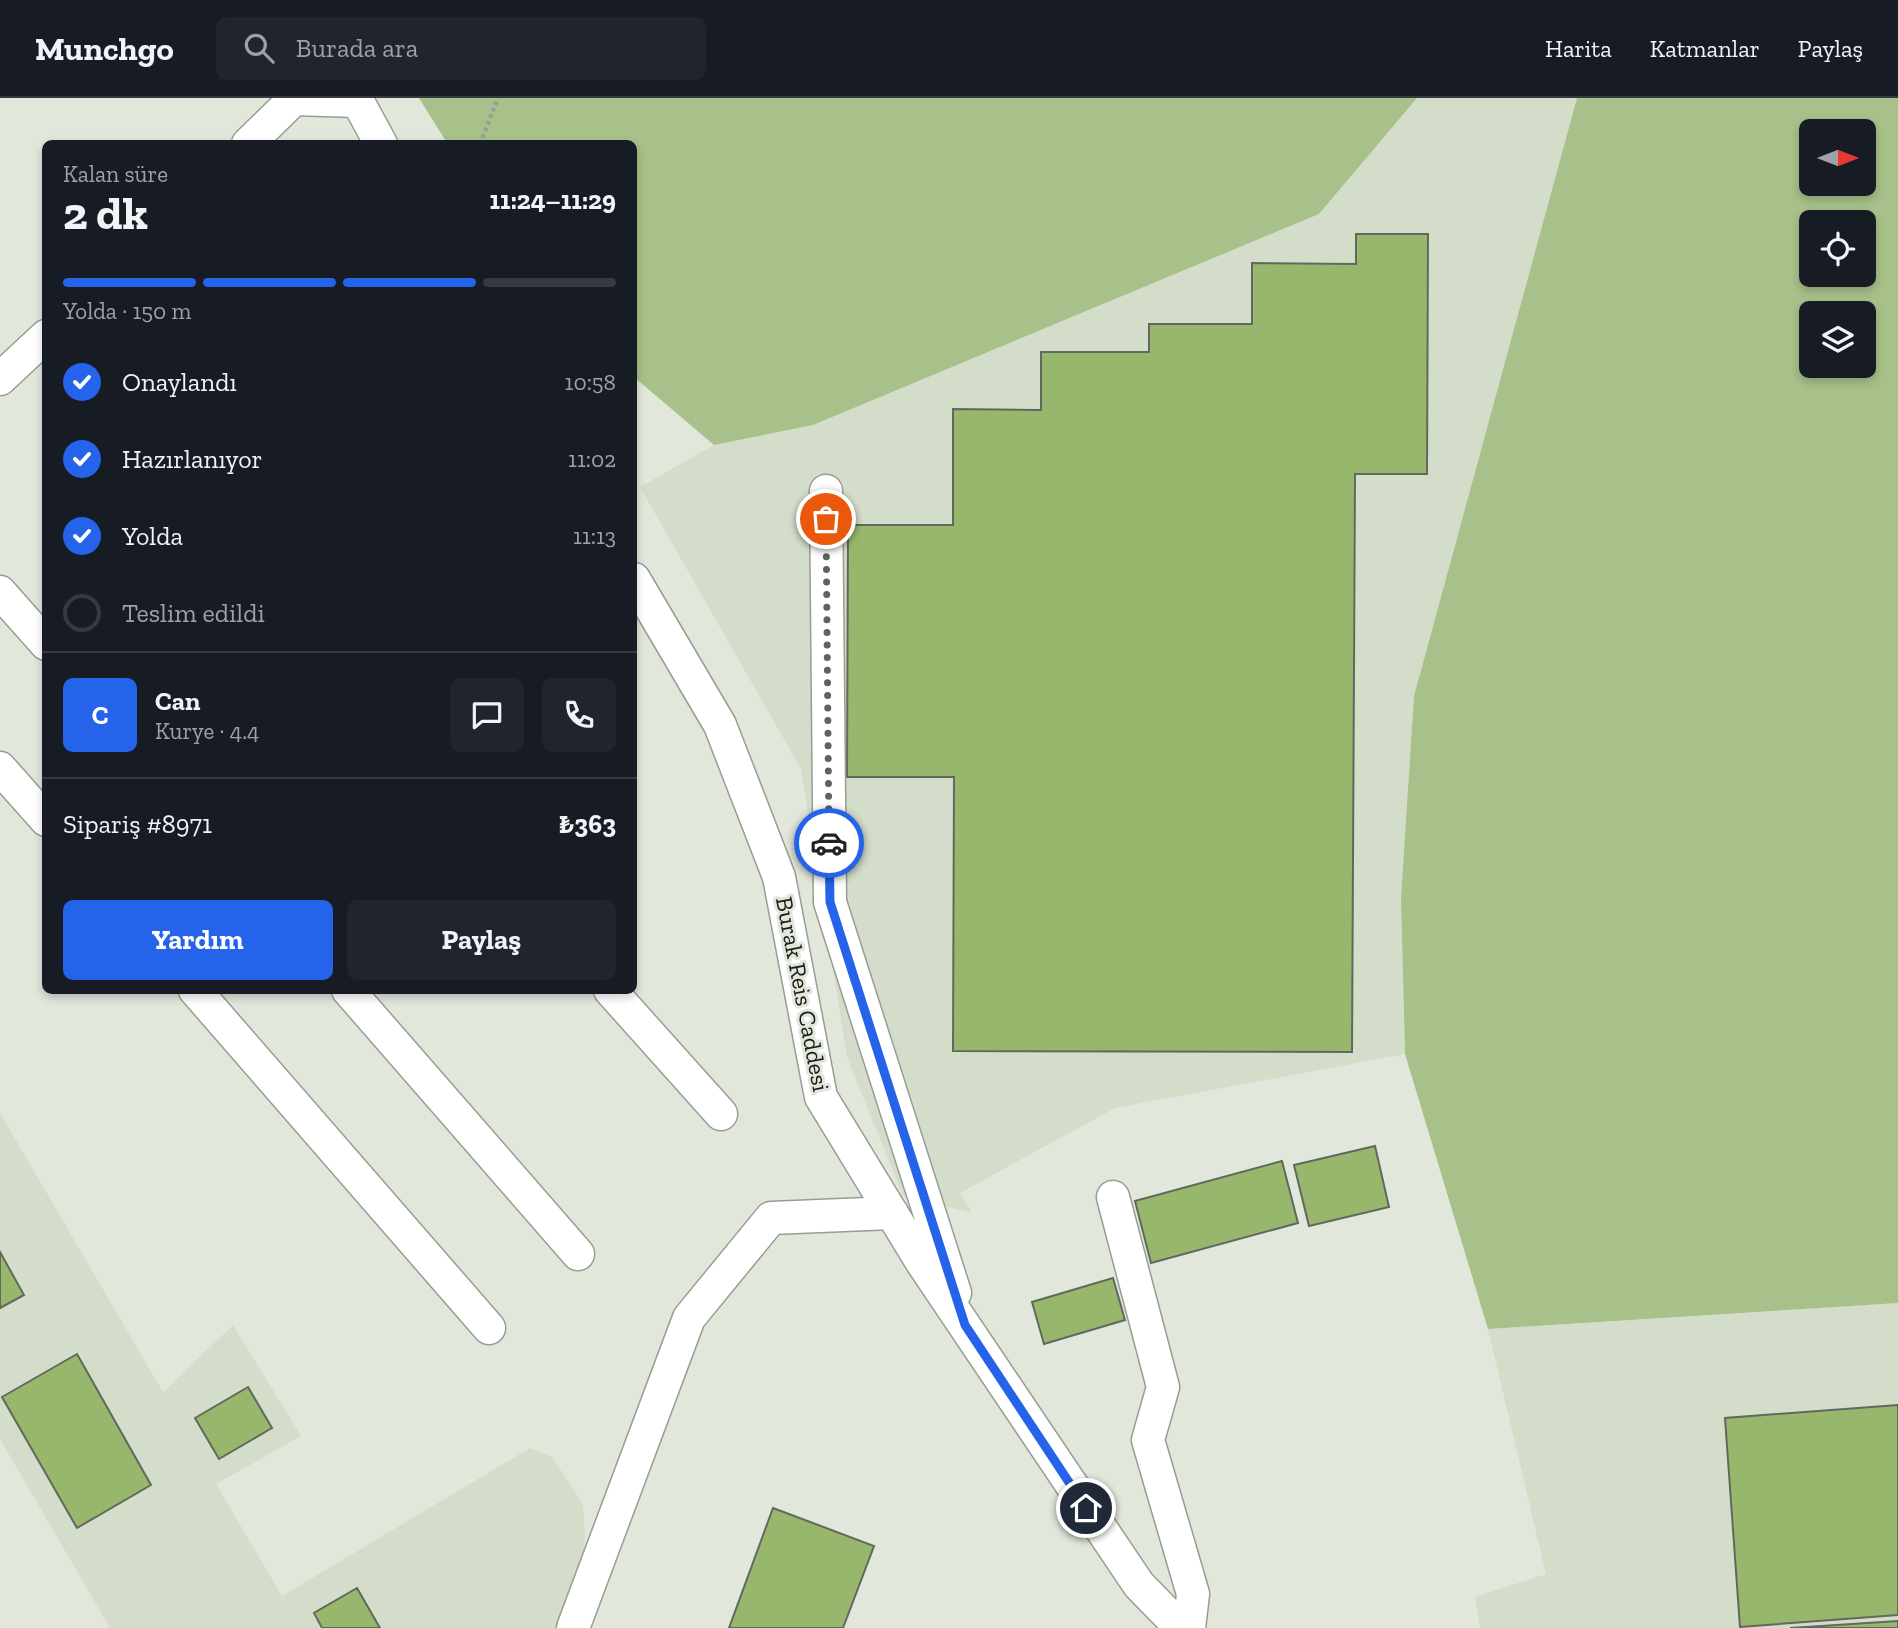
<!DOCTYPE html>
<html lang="tr">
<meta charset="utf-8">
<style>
:root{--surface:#171b24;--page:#20242c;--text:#f1f3f6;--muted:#9ea1a6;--line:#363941;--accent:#2563eb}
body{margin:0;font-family:"Zilla Slab",serif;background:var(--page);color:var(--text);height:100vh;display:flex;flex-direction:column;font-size:26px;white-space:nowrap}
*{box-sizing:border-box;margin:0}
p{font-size:23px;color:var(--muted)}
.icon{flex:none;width:38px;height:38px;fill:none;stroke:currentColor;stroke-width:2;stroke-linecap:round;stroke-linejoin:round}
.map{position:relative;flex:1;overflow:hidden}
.panel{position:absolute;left:42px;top:42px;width:595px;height:854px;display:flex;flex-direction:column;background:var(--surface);border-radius:10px;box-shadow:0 4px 10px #0003}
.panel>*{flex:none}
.needle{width:46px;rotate:90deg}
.controls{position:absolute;left:1799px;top:21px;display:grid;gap:14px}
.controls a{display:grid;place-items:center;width:77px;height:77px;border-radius:10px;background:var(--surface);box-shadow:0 4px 10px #0003;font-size:35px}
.pin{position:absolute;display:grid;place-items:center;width:60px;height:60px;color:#fff;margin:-30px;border:4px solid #fff;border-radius:50%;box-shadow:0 2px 7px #0007}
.courier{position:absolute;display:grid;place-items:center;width:70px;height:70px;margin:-35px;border:5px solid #2563eb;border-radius:50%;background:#fff;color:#222;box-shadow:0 2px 9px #0007}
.summary em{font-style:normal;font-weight:800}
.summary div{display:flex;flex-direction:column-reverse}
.summary{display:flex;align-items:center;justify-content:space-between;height:119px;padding:0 21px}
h1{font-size:46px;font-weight:800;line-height:52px}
.bar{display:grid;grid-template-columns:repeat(4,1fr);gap:10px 7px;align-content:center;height:84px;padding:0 21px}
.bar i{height:9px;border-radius:5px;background:var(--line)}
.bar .active{background:var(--accent)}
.bar p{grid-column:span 4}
.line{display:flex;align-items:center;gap:18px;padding:0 21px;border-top:2px solid var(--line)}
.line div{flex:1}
.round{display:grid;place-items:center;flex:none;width:74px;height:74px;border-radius:10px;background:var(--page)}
ol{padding:0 21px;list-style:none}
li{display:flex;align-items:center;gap:21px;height:77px}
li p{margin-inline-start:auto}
li .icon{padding:7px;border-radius:50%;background:var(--accent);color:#fff;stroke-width:4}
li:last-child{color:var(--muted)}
li i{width:38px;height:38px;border:4px solid var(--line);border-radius:50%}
.action{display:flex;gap:14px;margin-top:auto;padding:14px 21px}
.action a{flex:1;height:80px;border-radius:10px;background:var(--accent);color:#fff;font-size:28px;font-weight:800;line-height:80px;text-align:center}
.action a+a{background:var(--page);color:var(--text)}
header{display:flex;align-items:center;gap:42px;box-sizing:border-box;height:98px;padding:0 35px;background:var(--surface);border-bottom:2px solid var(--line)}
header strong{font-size:33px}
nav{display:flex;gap:38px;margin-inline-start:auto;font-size:24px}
.search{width:490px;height:63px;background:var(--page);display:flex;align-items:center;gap:18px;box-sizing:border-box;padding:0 24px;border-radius:10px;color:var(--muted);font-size:26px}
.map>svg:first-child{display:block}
.built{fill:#d4ddca}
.green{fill:#a8c08a;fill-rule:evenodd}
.building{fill:#97b86c;stroke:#63685e;stroke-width:2}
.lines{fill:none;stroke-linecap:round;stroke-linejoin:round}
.minor-casing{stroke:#989d92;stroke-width:35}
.path{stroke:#999e94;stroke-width:4.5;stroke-dasharray:3.5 3.5;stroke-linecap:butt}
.minor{stroke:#fff;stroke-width:32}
.done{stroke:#60635c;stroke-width:7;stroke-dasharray:0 12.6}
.route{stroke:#2563eb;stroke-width:9}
.labels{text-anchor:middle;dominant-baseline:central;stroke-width:6;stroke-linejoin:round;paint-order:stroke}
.street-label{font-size:24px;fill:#1a1c17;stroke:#e1e7db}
</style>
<header>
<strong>Munchgo</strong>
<div class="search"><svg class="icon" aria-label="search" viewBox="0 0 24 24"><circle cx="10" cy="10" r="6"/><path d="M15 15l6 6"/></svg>Burada ara</div>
<nav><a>Harita</a><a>Katmanlar</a><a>Paylaş</a></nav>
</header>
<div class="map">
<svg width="1898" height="1530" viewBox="0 0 1898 1530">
<rect width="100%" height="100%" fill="#e1e7db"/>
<path class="built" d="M1417 0H1577L1414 598 1401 799 1405 956 1115 1010 960 1095 972 1115 903 1098 847 959 801 671 640 389 714 347 813 327 1319 116Z
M0 1015 163 1294 233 1227 301 1338 216 1386 282 1498 530 1350 552 1359 583 1406 586 1460 558 1530H110L0 1341Z
M1898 1205V1530H1480L1475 1499 1546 1476 1488 1231Z"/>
<path class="green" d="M419 0H1417L1319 116 813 327 714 347 634 279V46L447 45Z
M1577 0H1898V1205L1488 1231 1405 956 1401 799 1414 598ZM1864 33V86H1811V33ZM1864 124V177H1811V124ZM1811 215H1864V268H1811Z"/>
<path class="building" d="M1356 136H1428L1427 376H1355L1352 954 953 953 954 679H847L848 427H953V311L1041 312V254H1149V226H1252V165L1356 166Z
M1375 1048 1389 1109 1309 1128 1294 1067Z
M1282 1063 1298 1125 1151 1165 1135 1103Z
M0 1154 24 1197 0 1210Z
M1113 1180 1125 1222 1044 1246 1032 1204Z
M77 1256 151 1387 77 1430 2 1299Z
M248 1289 272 1330 219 1361 195 1320Z
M1898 1307V1517L1740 1529 1725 1320Z
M773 1410 874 1448 843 1530H729Z
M357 1490 380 1530H322L314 1515Z
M1898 1523V1530H1790Z"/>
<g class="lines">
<g class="minor-casing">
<path id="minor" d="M356 0 381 46
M248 46 294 1 357 3
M0 281 46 238
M826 393 830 804 955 1195
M634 481 720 627 779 779 821 999 921 1163 1139 1487 1181 1530
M0 494 46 546
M0 670 46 722
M195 892 489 1230
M348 892 578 1156
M610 892 721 1016
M1113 1099 1163 1289 1148 1342 1193 1496 1189 1530
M573 1530 689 1220 771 1120 892 1115"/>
</g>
<path class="path" d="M480 46 498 0"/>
<use href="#minor" class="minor"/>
</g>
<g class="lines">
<path class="done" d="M826 421 829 745"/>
<path class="route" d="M829 745 830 804 965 1227 1086 1410"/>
</g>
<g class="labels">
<g class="street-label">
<text transform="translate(803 896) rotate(79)">Burak Reis Caddesi</text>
</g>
</g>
</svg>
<div class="controls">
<a><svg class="needle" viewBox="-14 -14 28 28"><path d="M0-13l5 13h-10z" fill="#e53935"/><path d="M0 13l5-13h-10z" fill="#9ea1a6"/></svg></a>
<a><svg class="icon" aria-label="locate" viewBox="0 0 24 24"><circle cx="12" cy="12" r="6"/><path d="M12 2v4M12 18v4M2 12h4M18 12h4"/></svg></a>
<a><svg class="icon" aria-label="layers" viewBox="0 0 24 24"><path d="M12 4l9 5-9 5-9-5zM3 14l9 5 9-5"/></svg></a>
</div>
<div class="pin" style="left:826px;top:421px;background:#ea580c"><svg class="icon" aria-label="bag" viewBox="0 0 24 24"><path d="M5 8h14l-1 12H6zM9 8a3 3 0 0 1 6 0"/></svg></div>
<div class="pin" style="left:1086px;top:1410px;background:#1f2937"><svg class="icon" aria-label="home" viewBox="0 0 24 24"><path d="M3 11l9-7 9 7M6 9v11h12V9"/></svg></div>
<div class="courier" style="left:829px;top:745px"><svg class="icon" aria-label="car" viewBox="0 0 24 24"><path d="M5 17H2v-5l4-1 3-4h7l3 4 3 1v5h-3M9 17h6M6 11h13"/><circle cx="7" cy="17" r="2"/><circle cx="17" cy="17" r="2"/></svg></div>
<section class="panel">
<div class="summary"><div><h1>2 dk</h1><p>Kalan süre</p></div><em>11:24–11:29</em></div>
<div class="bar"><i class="active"></i><i class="active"></i><i class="active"></i><i></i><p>Yolda · 150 m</p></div>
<ol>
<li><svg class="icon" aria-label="check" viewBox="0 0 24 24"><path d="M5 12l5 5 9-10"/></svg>Onaylandı<p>10:58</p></li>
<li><svg class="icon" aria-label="check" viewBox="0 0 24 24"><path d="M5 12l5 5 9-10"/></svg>Hazırlanıyor<p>11:02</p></li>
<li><svg class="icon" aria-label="check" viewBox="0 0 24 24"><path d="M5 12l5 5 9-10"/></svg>Yolda<p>11:13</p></li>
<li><i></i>Teslim edildi</li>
</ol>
<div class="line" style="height:126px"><b class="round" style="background:var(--accent);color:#fff">C</b><div><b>Can</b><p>Kurye · 4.4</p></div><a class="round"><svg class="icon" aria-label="chat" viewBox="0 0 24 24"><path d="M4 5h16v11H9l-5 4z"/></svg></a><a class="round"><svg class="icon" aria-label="phone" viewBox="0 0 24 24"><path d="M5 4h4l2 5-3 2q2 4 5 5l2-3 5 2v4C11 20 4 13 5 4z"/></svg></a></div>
<div class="line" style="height:91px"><div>Sipariş #8971</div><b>₺363</b></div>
<div class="action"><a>Yardım</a><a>Paylaş</a></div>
</section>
</div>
